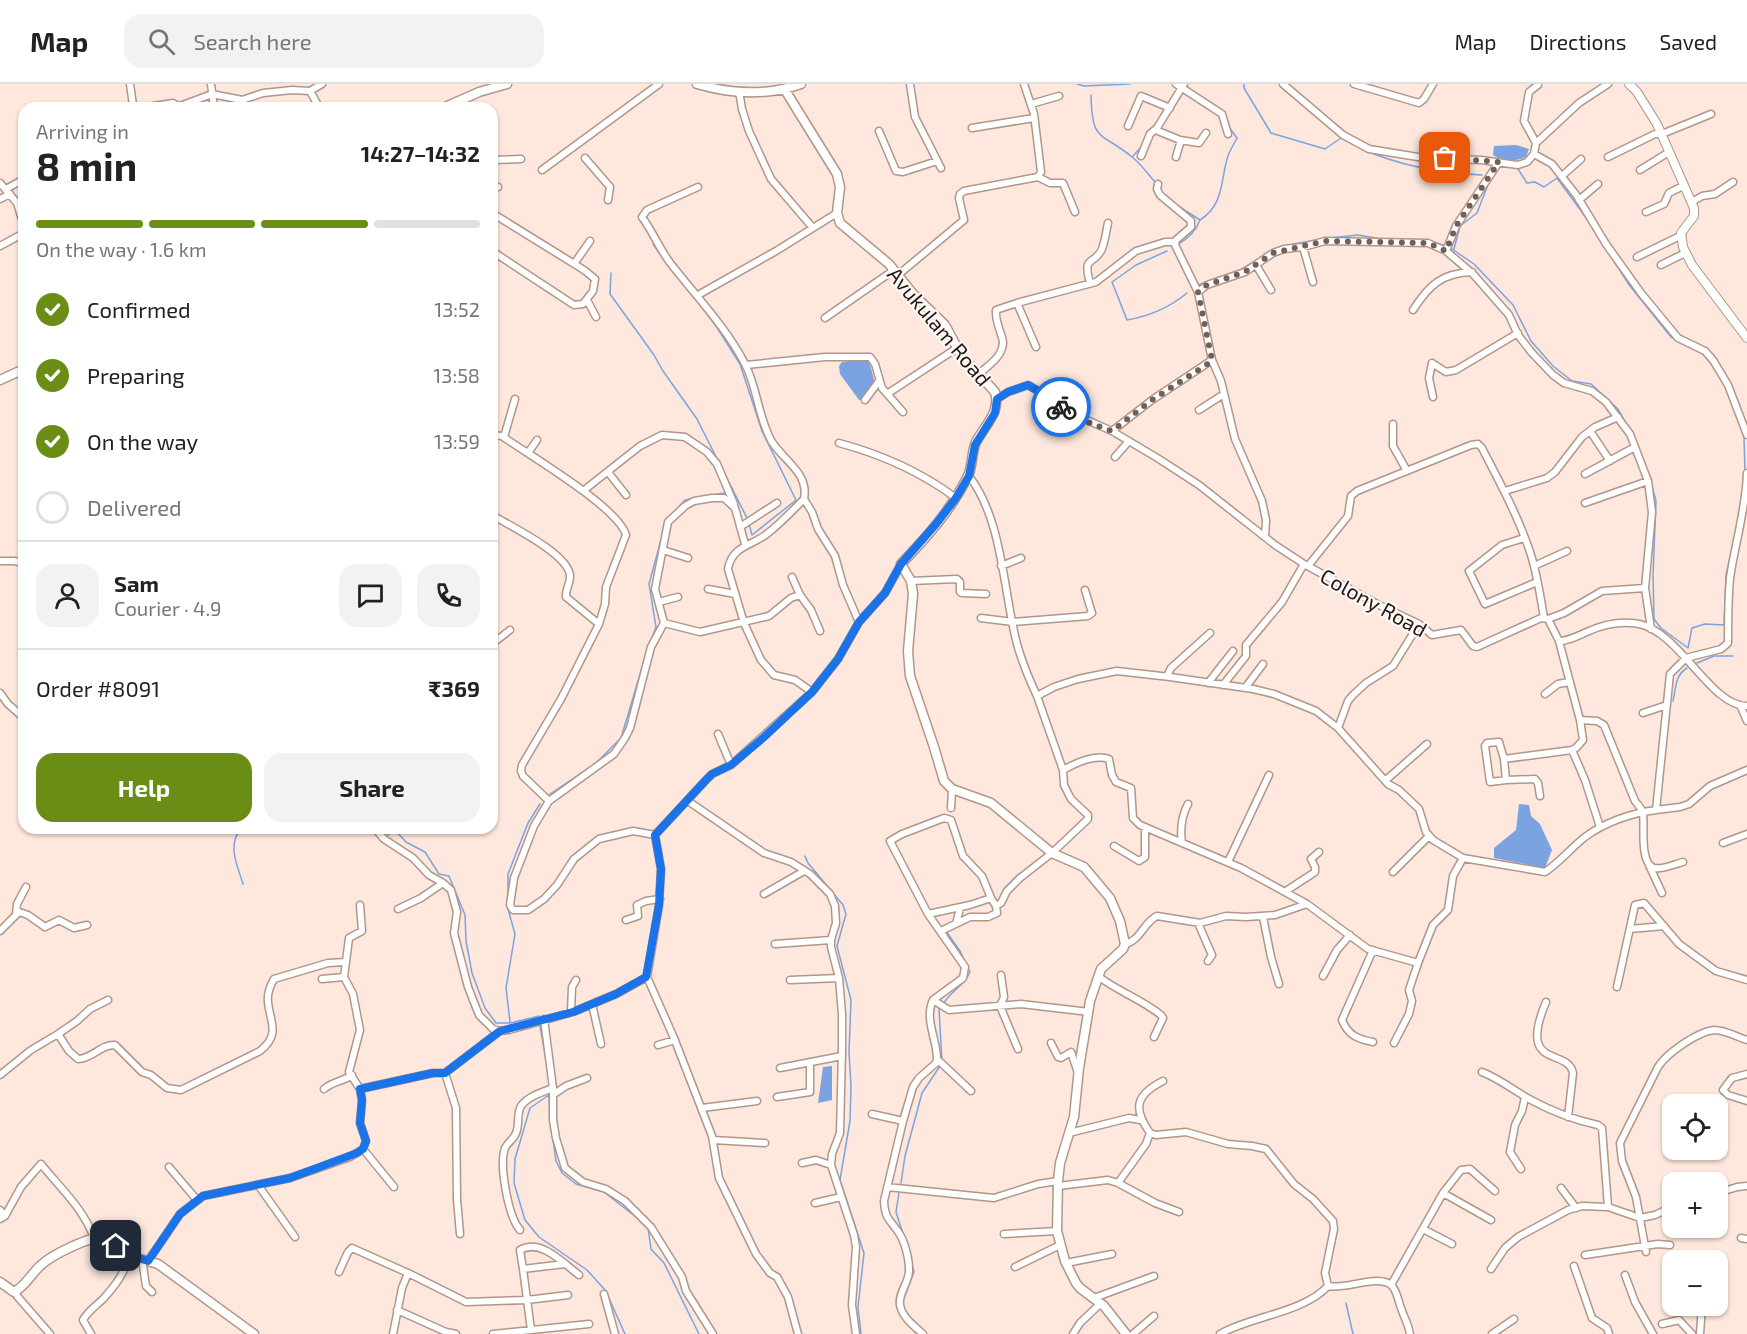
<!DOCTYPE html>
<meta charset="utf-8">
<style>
:root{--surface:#fff;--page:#f2f2f2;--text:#222;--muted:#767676;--line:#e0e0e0;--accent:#6a8d15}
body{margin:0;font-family:"Exo 2",sans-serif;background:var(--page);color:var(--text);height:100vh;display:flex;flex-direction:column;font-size:22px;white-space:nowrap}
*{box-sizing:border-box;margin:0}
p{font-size:20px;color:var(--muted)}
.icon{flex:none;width:33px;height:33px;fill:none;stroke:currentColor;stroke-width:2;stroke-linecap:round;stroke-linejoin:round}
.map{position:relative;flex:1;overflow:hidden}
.drawer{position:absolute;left:18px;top:18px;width:480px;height:732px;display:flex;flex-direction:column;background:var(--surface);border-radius:18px;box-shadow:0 2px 4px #0004}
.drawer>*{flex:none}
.buttons{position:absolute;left:1662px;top:1010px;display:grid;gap:12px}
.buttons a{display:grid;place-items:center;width:66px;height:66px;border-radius:12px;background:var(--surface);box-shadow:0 2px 4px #0004;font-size:30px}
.pin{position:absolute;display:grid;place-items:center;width:51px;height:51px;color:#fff;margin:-26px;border-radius:12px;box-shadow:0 3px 9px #0006}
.courier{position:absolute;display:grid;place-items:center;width:60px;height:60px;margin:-30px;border:4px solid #1a73e8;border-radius:50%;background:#fff;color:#222;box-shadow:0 2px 8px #0007}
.headline em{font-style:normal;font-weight:700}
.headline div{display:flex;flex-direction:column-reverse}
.headline{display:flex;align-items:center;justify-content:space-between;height:102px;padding:0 18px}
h1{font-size:39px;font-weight:700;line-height:45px}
.bar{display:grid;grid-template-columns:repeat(4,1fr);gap:9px 6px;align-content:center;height:72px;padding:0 18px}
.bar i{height:8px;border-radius:4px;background:var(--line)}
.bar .on{background:var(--accent)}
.bar p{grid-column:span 4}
.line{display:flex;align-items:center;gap:15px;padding:0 18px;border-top:2px solid var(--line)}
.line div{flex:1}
.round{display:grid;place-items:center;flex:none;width:63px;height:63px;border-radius:18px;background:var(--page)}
ol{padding:0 18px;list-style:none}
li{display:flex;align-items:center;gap:18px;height:66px}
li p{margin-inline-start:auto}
li .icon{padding:6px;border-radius:50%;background:var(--accent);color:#fff;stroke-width:4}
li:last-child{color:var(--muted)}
li i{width:33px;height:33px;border:3px solid var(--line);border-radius:50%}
.action{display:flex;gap:12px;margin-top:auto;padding:12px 18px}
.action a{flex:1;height:69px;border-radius:18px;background:var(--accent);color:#fff;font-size:24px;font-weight:700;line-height:69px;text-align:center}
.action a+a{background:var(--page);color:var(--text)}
header{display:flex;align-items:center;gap:36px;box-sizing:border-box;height:84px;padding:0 30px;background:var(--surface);border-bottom:2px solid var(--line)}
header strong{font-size:28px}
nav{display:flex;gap:33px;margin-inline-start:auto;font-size:21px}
.search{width:420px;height:54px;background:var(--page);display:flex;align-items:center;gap:15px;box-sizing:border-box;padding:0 21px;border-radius:18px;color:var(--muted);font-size:22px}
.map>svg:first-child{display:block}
.water{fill:#7ba3e1}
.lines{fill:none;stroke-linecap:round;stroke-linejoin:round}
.stream{stroke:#7ba3e1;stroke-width:1.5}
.minor-casing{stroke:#b19689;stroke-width:9}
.tertiary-casing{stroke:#b19689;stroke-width:10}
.secondary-casing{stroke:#b19689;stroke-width:11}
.minor{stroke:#fff;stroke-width:6}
.tertiary{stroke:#fff;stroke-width:8}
.secondary{stroke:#fff;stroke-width:8}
.done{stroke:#6f6059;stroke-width:6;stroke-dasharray:0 10.8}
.route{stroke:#1a73e8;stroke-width:8}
.labels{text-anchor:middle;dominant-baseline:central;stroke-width:4.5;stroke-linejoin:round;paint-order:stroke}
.street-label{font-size:21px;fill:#221813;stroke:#fef8f6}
</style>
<header>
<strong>Map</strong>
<div class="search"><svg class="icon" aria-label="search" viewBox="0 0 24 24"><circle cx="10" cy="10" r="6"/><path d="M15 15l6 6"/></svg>Search here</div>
<nav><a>Map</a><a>Directions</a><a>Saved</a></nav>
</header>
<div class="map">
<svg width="1747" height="1250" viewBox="0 0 1747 1250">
<rect width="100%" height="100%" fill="#fee7dc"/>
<path class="water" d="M1516 61 1529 65 1526 73C1515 78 1503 78 1493 71L1494 62Z
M851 277H869L876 303 863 316H859L840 290 839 282 842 278Z
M1519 720 1529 721 1531 732 1540 740 1552 766 1545 784 1494 774V764L1516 746Z
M832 982V1016L818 1019 823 983Z"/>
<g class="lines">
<path class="stream" d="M1077 0 1084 2 1130 0
M1244 0V4L1271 49 1325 65 1341 54 1346 56
M1091 11C1092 60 1101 47 1132 73 1141 80 1148 90 1155 98
M1164 38 1184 7
M1362 65C1400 82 1440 89 1482 91
M1133 72 1142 62
M1518 85 1527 99 1535 98 1544 103 1557 94 1587 135
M1175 120 1200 136C1196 147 1186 156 1177 161
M1200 136C1225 120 1220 96 1228 72 1230 66 1234 60 1237 54L1229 43
M1330 154 1358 151 1381 155 1417 156
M1437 159 1443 161
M1602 159 1630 202 1671 253 1675 255
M653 160 660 170
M1288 161 1322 155
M1452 165 1474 180 1513 221 1531 257 1553 282 1572 297 1591 300 1618 325 1627 341
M1454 165 1460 142 1477 129 1489 98
M1167 167 1136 181 1112 198 1127 236C1150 232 1169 224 1187 209
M611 189 610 210 654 271 663 287 697 335 748 436
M1198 201 1240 186 1267 170
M695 214 716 242 740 280 762 347 796 416 752 451 749 440
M1701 268 1713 282
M1719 292 1727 306
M1739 338 1744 354 1745 387
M1645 381 1650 393
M1651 398 1656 417 1653 492 1654 535 1661 544 1688 564 1692 544 1705 540 1724 541 1726 491 1732 465
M668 435 685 416 724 409
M650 559 656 543 649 500 664 445
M1697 579 1714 572H1733
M1673 617C1676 604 1675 591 1687 584
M550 710 595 680 621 654 647 567
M241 744C227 762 237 780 243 800
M393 744 406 758 425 768 439 790 449 792 465 831 466 857 472 889 485 924 496 939H510L539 932
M388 751 393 747
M805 772 808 779 843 821 846 830 837 862 851 916 849 968 851 1002 850 1037 840 1096 864 1169 858 1223 861 1250
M508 811V790L528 739 540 720
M508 825 515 850 506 904 510 938
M944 919C951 907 965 901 970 888L960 867 946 847
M939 925 942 978
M540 942 547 981
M549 1011 550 1031
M549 1011 530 1024 515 1075 514 1099 525 1136 539 1153 587 1186 606 1207
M551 1042 556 1077 562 1089 576 1100 604 1108 636 1133
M901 1099 905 1072 922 1009 940 982
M899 1109 896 1128 903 1150
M648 1144 651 1165 664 1179 699 1250
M608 1212 625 1250
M903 1217 914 1188 912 1181
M1346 1219 1353 1250
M910 1242 917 1250"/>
<g class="minor-casing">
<path id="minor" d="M130 0 133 21 137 24
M211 0 214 24
M910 0 915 33 941 84
M1024 0 1034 30 1041 88 1038 93 1050 99H1063L1075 128
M1176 0 1222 30 1228 50
M1184 0 1157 44 1158 47 1180 56 1199 59 1206 49
M1283 0 1343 51 1369 65 1424 74 1481 76 1518 81 1527 78 1534 70 1552 80 1577 112 1606 160 1641 209 1678 254 1705 267 1713 276 1728 301 1747 351
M1354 0 1419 19 1424 15 1433 0
M310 7 319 23
M739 7 742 25 749 47 771 95 813 144
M1031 20 1059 12
M180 22 212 10 242 16 263 9 292 6 310 7 322 0
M141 24 173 19 181 24
M1128 42 1141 12 1170 24
M972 44 1034 34
M879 47 896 87 903 88 937 77
M1536 59 1524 37 1529 8 1538 1
M1534 70 1536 59 1579 19 1608 0
M1141 72 1150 50 1157 44
M1176 73 1181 56
M1608 73 1655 50H1662L1711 30
M585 74 610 103 608 116
M492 76 521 75
M542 86 659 0
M1640 86 1669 68
M1562 92 1581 75
M0 99 17 119 24 142
M1158 100 1157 105 1160 111 1191 137V143L1176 156 1175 161 1198 208 1212 276
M492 103H498
M698 103 647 126 642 133C653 148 660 166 671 180 696 212 726 243 745 280 758 305 758 334 772 358 785 378 809 389 804 415 792 427 781 439 768 449 753 462 732 461 728 485L744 539 761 576 774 591 795 596 812 608
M6 105 24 95
M0 115 10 110
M1579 116 1598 100
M1692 118 1702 112 1715 110 1733 98
M1646 128 1664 120 1669 109 1683 102
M492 129 584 186 595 195 593 207 583 220 574 221 492 167
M0 162 24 149
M1303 163 1313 198
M1446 167 1456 142 1499 78
M1637 173 1682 151
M574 180 590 157
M1256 181 1271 206
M1661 181 1685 169
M898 191 964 136 959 114 960 110 964 107 1038 93
M1090 199C1082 169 1094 183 1102 165 1105 157 1106 148 1108 139
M1198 208 1207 201 1245 188 1273 169 1284 165 1303 163 1325 157 1428 159 1446 167 1473 190 1509 231 1518 251 1532 269 1553 291 1564 299 1592 307 1606 318 1630 350 1648 397 1652 428 1645 504 1651 545
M698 211 776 167 837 129
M587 216 596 233
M1413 226C1429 201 1442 189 1472 188
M825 234 894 186
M1036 263 1017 219 1096 198 1136 167 1165 158H1175
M746 281 825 273H870L875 280 882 304 903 328
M980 289C989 281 1002 273 1003 259 1003 251 995 240 996 226L1017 219
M887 310 957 264
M1433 313 1429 294 1432 279 1446 288 1456 286 1518 249
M997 315 1008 308 1028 301 1052 315 1064 326 1112 347 1159 375 1199 401 1275 461 1304 480 1377 520 1419 540 1432 551 1461 546 1473 562 1477 563 1541 534 1548 535 1559 557C1570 557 1579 551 1589 547 1605 540 1622 537 1639 540 1680 548 1710 622 1747 622
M865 316 879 297
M1199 326 1224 310
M1393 340V362L1407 387
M1112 347 1152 316 1212 276 1221 297 1235 355 1262 417 1266 436 1265 452
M1590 347 1610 377
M492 351 502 352C529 371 618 423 626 451L606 503 605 520 599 540
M504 353 515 315
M839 359C880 370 921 388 956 414
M528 369 537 356
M1115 373 1129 357
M608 388 626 411
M1585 390 1635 363
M969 392C1003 436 1003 507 1017 560 1022 578 1029 595 1037 612
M583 407 640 362 662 351 685 353 707 368 717 380 734 420
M1505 407 1547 394 1555 388 1582 353 1595 343 1618 333
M804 415 812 428 818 445 835 472 843 501 859 538
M1585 419 1648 397
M492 431C510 442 567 469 570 491 571 499 565 505 566 513L599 540 561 615 522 681 521 687 523 692 549 717
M740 443 777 419
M1524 454 1502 461 1469 487 1485 520 1537 498
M663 466 688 474
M0 477H14L24 479
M1001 482 1021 474
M1308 482 1348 432 1351 412 1357 407 1471 361 1478 360 1482 364C1499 397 1517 430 1529 465 1537 487 1540 511 1544 534
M1534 482 1567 467
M792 493 800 511
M911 497 957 495 960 498V508L962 509 986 510
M708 505 735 510
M659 518 678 513
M981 534 1013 538 1088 532 1092 529 1085 506
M1548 535 1564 529 1602 507 1645 504
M664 539 700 548 769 532 791 514 800 511 811 526 820 547
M1559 557 1580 636
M492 560 510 546
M1167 592 1171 584 1210 549
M1208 599 1233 567
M1223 601 1246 572V561L1282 518 1304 480
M1245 604 1263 580
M0 609 8 620 24 634
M1545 610 1558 600 1569 598
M1740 621 1747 637
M1643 629 1667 621
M1338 644 1348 617 1353 611 1366 599 1393 582 1419 540
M718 650 731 681
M1572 666 1585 696 1600 743
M1504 675 1506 696 1490 698 1485 662 1487 659 1499 658 1504 675 1572 666 1576 664 1583 656 1580 636 1597 637 1604 641 1635 717C1638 721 1642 725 1643 729 1645 741 1639 779 1654 784 1662 786 1675 780 1683 778
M1063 686C1076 679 1094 670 1109 675L1112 691 1116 698 1131 704 1133 734 1140 741 1241 784 1307 820
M1386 696 1427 660
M1506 696 1535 695 1538 699 1540 712
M688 717 764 769 791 778 810 790 830 810 835 822 836 839 831 856V863L839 894 842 930V965L840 1049 832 1070 831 1081 854 1151 856 1163 852 1221 856 1250
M951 724 952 705
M1656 726 1680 723 1689 720 1710 702 1747 686
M378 744V748L384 755 413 774 429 791 443 799 451 806 457 828 454 849 468 903 479 931 493 945 500 947 509 946 573 928 616 910 647 893
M655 751 633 747 599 755 574 775 557 801 544 815 528 826H513L510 821 514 794 534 742 549 717 614 670 625 654 630 644 651 563 664 539 655 505 668 438 685 422 694 417 712 414H724L735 424 745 460
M1182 759C1180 745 1181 733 1188 720
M1723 759 1747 750
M1114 762 1139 777 1145 773V743
M1228 778 1269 691
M1649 781 1662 809
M1393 788 1429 752
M1286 807 1315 788V783L1311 775 1319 768
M764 810 804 787
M398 825 421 814 443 799
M16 830 17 820 26 803
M928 830 890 757 902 750 944 734 951 736 963 772 982 792 991 814
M1263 833 1271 873 1279 900
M626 836 638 832 637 821 646 817 660 815
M1198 839 1212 871 1208 877
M956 840 960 824
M1630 845 1664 842
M0 847 19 828 28 831 45 843 59 836 74 844 87 841
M941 847 970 833H988L997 829 996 822
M775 860 831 856
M1125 860C1141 856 1143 839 1157 832L1200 839 1226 832 1246 833 1275 831 1307 820 1368 865 1418 879 1433 841 1448 826 1453 792 1463 774
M1001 891 1004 913 1000 922 1018 965
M1098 892C1117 907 1141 915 1161 931L1163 934 1154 953
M1323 892 1337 866 1350 851
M322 895 344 893
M790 896 839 894
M1617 903 1635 821 1644 819 1679 860 1716 887 1747 896
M933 916 949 926 1021 920 1089 928
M1546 918C1517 987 1568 963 1573 989L1568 1033
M592 920 601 960
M571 928 572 903 576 896
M544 935 553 1004
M58 950 69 967 78 975C92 975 101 960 115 961L142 988 151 991 167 1004 181 1006 260 967C281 950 270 939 268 918 267 910 270 902 274 895L328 879 346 878
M1373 958C1357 955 1348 951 1342 936L1373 866
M1051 959 1058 973 1061 974 1071 968 1078 989
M1394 959 1409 930 1412 917 1409 906 1418 879
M658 961 675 956
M937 975 971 1007
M780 984 842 972
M1482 988C1502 996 1514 1007 1531 1016 1553 1028 1575 1036 1598 1041L1602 1044 1608 1123
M445 989 500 947
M1747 990 1732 994 1723 1006 1728 1011 1747 1017
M0 991 31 966 58 950 77 937 90 925 108 916
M1163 997C1135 1011 1133 1025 1150 1049L1156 1051 1186 1048 1228 1060 1252 1062 1266 1065 1294 1100 1313 1115 1333 1137 1334 1145 1325 1189 1328 1202
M324 1005C333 997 342 998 352 991
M360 1005 349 988 360 946 353 910 344 893 349 854 362 847 360 821
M554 1010 566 1002 587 994
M777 1013 810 1008V978
M702 1024 757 1017
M872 1030 903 1037
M1069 1049 1129 1034 1140 1036
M713 1056 765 1059
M363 1065 394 1103
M802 1079 816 1076 831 1081
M169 1083 197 1116
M1521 1085 1510 1068 1515 1041 1522 1027 1525 1013
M1118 1099 1146 1060 1150 1049
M258 1101 295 1153
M1058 1102 1108 1096 1118 1099 1155 1119 1179 1128
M887 1103 994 1114 1038 1100 1058 1097
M1561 1104 1576 1124
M1443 1109 1491 1136
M1718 1109 1737 1103 1747 1102
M815 1119 841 1113
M0 1126 5 1132 0 1135
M5 1132 21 1103 41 1080C61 1105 83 1124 94 1154
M1423 1145 1452 1160
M520 1146C508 1132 499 1081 505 1064 508 1058 514 1055 516 1049 520 1040 516 1031 521 1022 528 1012 543 1008 553 1004V1036L556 1054 565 1084 583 1098 606 1105 625 1117 651 1143 682 1193 686 1207 713 1250
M1004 1150 1057 1147
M1741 1154 1747 1155
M1646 1168 1636 1113 1622 1077 1620 1059 1658 983C1667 969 1697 948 1714 946 1725 946 1737 953 1747 956
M1585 1171 1658 1160 1670 1161
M1702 1172V1176
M142 1175 146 1202 152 1208
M148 1177 180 1130 203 1112 290 1094 350 1073 363 1065 366 1057 360 1039 362 1016 360 1005 433 989H445L456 1024 457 1115 460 1150
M1066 1179 1112 1170
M1574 1182 1592 1234 1607 1244 1609 1250
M1015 1183 1060 1161
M523 1185 520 1166C541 1154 563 1179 579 1191
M1491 1185 1505 1164 1518 1153 1568 1126 1582 1122 1608 1123 1640 1134 1655 1131 1672 1123
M339 1188 348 1168 352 1164 408 1189
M1625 1191 1635 1218 1653 1250
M1391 1201 1443 1109 1461 1086 1470 1085 1495 1107
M1668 1202 1672 1203
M16 1207 17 1212 50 1250
M604 1210 615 1250
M1094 1214 1154 1192
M397 1226 446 1248 456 1250
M1662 1240 1679 1236 1692 1250
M531 1246 523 1185 565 1180
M91 1250 83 1236C88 1227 96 1222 103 1215 115 1202 125 1189 129 1171
M393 1250 402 1204 408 1189 466 1218 527 1216 568 1211
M493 1250 589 1240
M798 1250 788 1213 777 1193 770 1189 756 1170 719 1094 712 1052 674 954 647 893 659 821 661 785 655 751 706 696 712 690 731 681 812 608 838 575 859 538 885 509 901 480
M923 1250C914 1242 902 1233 900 1221 898 1208 910 1198 909 1185 909 1175 905 1158 899 1149 890 1135 885 1136 884 1117L903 1037 913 1003 919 994 936 979 937 975C937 955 924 935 933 916L963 894 965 883 928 830 970 821 991 814 996 822 1001 819 1007 807 1020 794 1052 769 1088 735V731L1071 715 1064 701 1063 686 1037 612 1054 603 1078 595 1117 587 1170 593 1253 605 1274 610 1316 627 1338 644 1388 700 1399 706 1419 725 1426 748 1433 756 1463 774 1545 788C1560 778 1571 764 1585 753 1605 738 1632 729 1656 726L1670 590 1686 574 1721 565 1728 559C1728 537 1728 516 1730 494 1735 459 1746 425 1747 389
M1073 1250 1080 1239 1101 1219
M1133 1250 1154 1232
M1220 1250C1251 1232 1303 1229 1328 1202 1346 1206 1380 1189 1392 1202 1397 1207 1398 1216 1401 1224 1404 1234 1408 1238 1410 1250
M1492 1250 1514 1235
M1700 1250 1702 1221"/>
</g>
<g class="tertiary-casing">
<path id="tertiary" d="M1629 0 1637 8 1657 40 1694 124V132L1681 149 1683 163 1692 181 1747 254"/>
</g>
<g class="secondary-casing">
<path id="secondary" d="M697 0C731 10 767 12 801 0
M785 6 837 90 840 103 837 129 840 139 889 180 913 210 945 241 961 271 995 308C1001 328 985 341 976 358 971 369 973 384 967 394 951 426 926 454 901 480L911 497 913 510 908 567 910 592 934 663 944 697 952 705 991 719 1052 769 1084 783 1110 814 1120 837 1125 860 1123 865 1101 885 1090 917 1079 984 1074 1033 1060 1079 1058 1097 1057 1147 1065 1177 1076 1199 1080 1204 1104 1222 1126 1250
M443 24 479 8 507 0
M0 296 24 285
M0 1198 14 1208C25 1203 31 1190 40 1182 51 1171 90 1152 105 1153L126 1171 158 1180 254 1250"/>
</g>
<use href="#minor" class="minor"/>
<use href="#tertiary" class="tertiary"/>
<use href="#secondary" class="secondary"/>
</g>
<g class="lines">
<path class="done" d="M1061 323 1090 339 1112 347 1152 316 1209 279 1212 276 1198 208 1207 201 1245 188 1273 169 1325 157 1428 159 1446 167 1456 142 1499 78 1445 74"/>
<path class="route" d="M116 1162 126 1170 148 1177 180 1130 203 1112 290 1094 357 1069 363 1065 366 1057 360 1039 362 1016 360 1005 433 989H445L500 947 573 928 616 910 646 893 659 821 661 785 655 751 706 696 712 690 731 681 763 654 812 608 838 575 859 538 885 509 901 480 936 440 956 414 969 392 975 361 995 329 997 315 1008 308 1028 301 1052 315 1061 323"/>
</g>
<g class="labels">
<g class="street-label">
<text transform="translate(940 242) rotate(50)">Avukulam Road</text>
<text transform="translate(1374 518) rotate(29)">Colony Road</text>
</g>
</g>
</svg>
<div class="buttons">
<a><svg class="icon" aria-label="locate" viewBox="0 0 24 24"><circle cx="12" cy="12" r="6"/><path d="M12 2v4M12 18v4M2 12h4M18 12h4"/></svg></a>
<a>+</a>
<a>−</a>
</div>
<div class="pin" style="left:1445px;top:74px;background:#ea580c"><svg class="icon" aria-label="bag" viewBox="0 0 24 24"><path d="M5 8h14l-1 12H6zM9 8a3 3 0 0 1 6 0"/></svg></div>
<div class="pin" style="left:116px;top:1162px;background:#1f2937"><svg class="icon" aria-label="home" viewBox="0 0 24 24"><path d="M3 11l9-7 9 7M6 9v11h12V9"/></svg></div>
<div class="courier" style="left:1061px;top:323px"><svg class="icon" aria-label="bike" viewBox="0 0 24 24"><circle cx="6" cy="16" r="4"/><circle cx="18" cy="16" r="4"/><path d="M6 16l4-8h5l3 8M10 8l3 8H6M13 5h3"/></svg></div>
<section class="drawer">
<div class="headline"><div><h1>8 min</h1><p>Arriving in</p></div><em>14:27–14:32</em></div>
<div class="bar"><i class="on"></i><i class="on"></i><i class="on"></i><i></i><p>On the way · 1.6 km</p></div>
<ol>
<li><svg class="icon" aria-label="check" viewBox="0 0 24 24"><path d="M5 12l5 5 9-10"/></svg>Confirmed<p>13:52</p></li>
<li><svg class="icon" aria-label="check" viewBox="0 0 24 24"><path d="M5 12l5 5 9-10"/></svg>Preparing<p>13:58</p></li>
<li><svg class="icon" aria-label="check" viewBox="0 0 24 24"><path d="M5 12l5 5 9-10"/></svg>On the way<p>13:59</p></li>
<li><i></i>Delivered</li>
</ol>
<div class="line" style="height:108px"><a class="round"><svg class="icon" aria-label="person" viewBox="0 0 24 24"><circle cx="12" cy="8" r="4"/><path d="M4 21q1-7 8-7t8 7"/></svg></a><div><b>Sam</b><p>Courier · 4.9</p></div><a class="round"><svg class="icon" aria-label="chat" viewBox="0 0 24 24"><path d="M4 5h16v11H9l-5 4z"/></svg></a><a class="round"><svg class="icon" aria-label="phone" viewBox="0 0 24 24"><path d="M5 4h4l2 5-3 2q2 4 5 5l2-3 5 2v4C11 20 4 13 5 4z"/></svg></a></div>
<div class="line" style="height:78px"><div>Order #8091</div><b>₹369</b></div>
<div class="action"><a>Help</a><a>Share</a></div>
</section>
</div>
